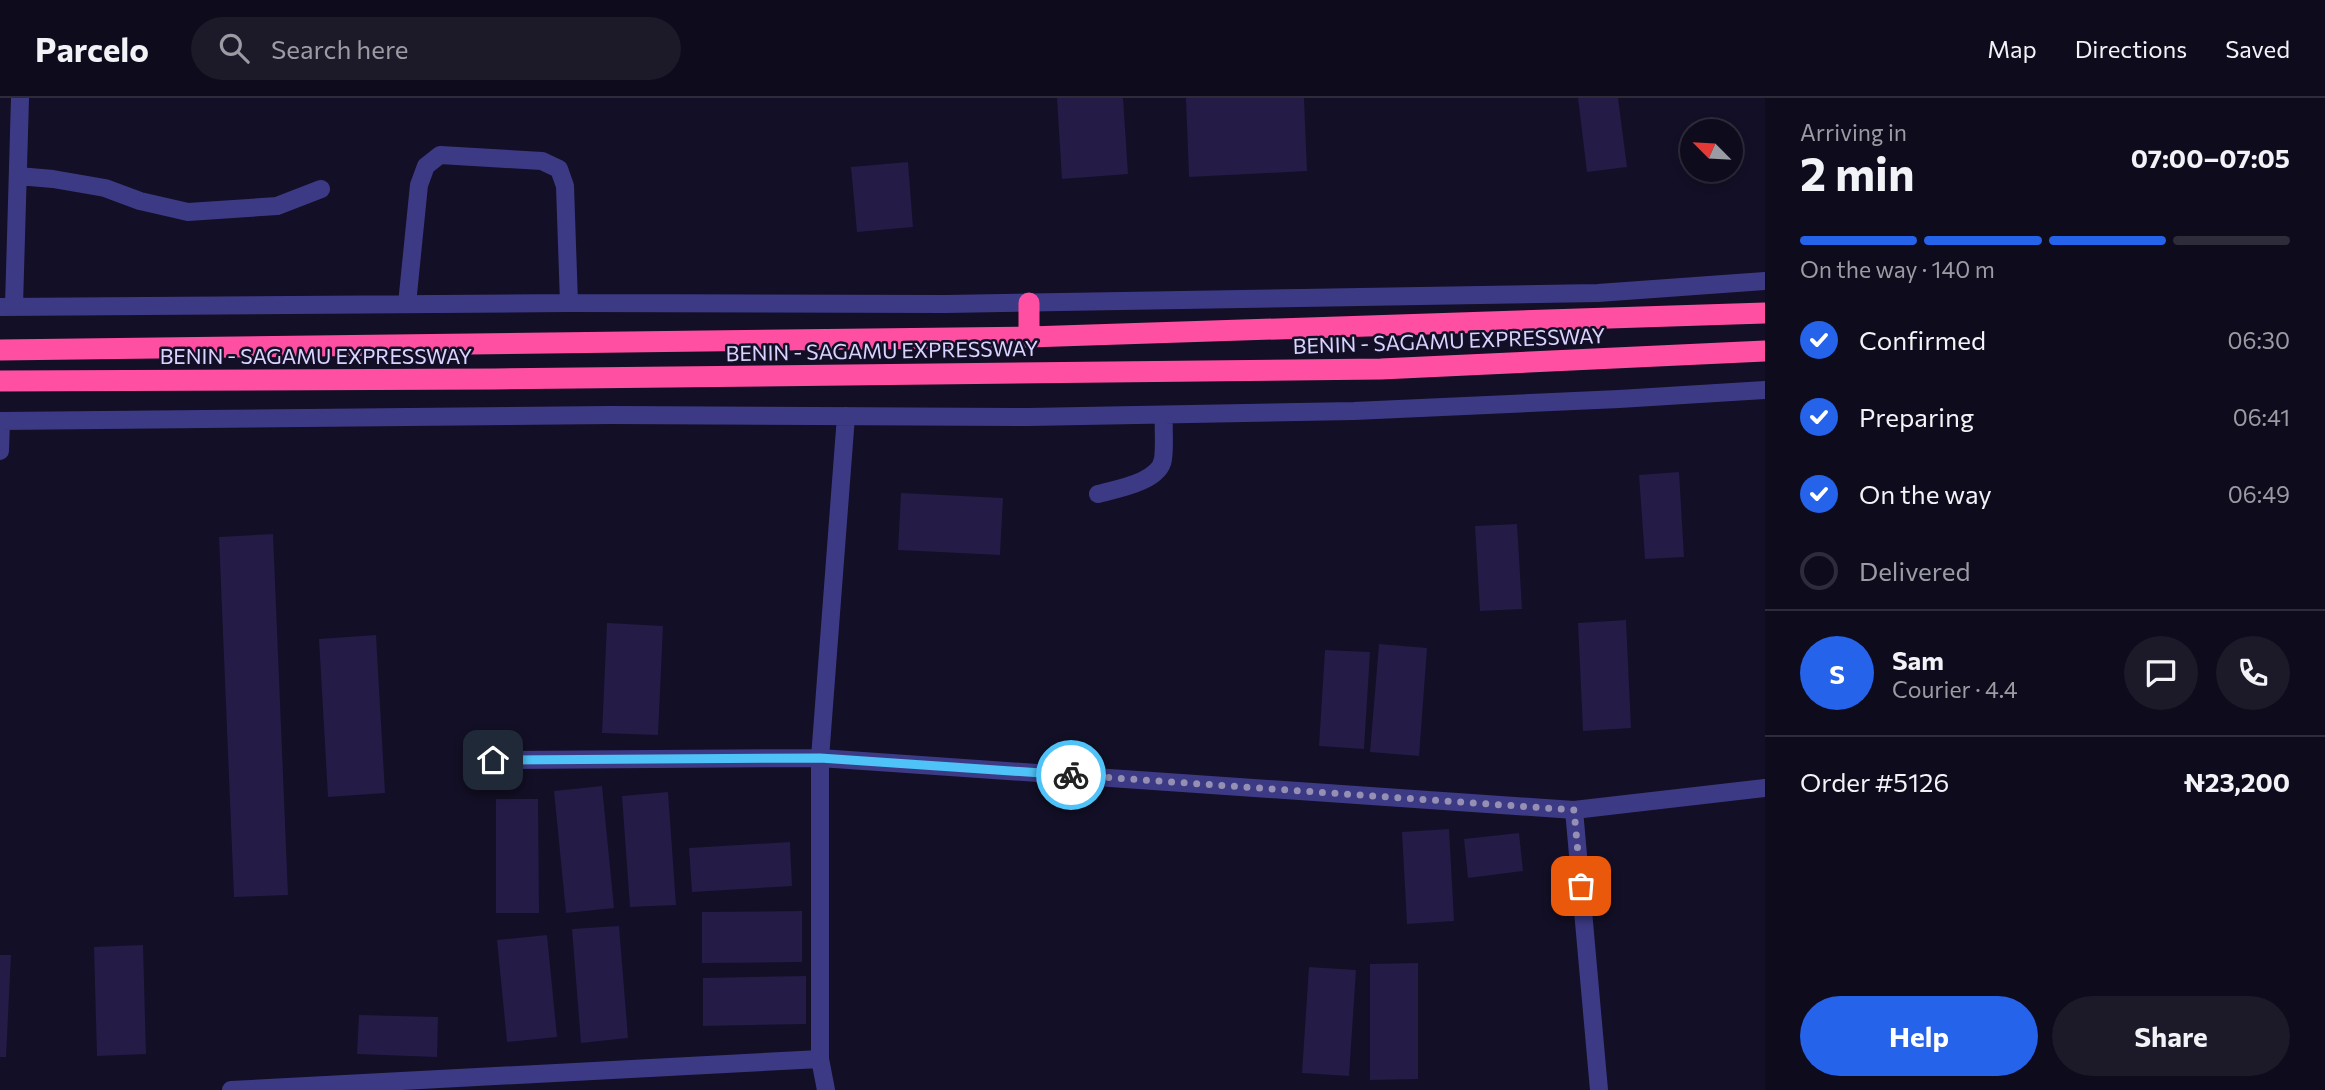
<!DOCTYPE html>
<meta charset="utf-8">
<style>
:root{--surface:#0e0b1c;--page:#1c1929;--text:#f1f3f6;--muted:#9b9ba3;--line:#2e2b3b;--accent:#2563eb}
body{margin:0;font-family:Commissioner,sans-serif;background:var(--page);color:var(--text);height:100vh;display:flex;flex-direction:column;font-size:26px;white-space:nowrap}
*{box-sizing:border-box;margin:0}
p{font-size:23px;color:var(--muted)}
.icon{flex:none;width:38px;height:38px;fill:none;stroke:currentColor;stroke-width:2;stroke-linecap:round;stroke-linejoin:round}
.map{position:relative;flex:1;overflow:hidden}
.sheet{display:flex;flex-direction:column;background:var(--surface);width:560px}
.sheet>*{flex:none}
.needle{width:46px;rotate:294deg}
.buttons{position:absolute;left:1680px;top:21px;display:grid;gap:14px}
.buttons a{display:grid;place-items:center;width:63px;height:63px;border-radius:50%;background:var(--surface);box-shadow:0 4px 10px #0003,0 0 0 2px var(--line);font-size:35px}
.pin{position:absolute;display:grid;place-items:center;width:60px;height:60px;color:#fff;margin:-30px;border-radius:14px;box-shadow:0 4px 10px #0006}
.courier{position:absolute;display:grid;place-items:center;width:70px;height:70px;margin:-35px;border:5px solid #4fc3f7;border-radius:50%;background:#fff;color:#222;box-shadow:0 2px 9px #0007}
.headline em{font-style:normal;font-weight:700}
.headline div{display:flex;flex-direction:column-reverse}
.headline{display:flex;align-items:center;justify-content:space-between;height:119px;padding:0 35px}
h1{font-size:46px;font-weight:700;line-height:52px}
.bar{display:grid;grid-template-columns:repeat(4,1fr);gap:10px 7px;align-content:center;height:84px;padding:0 35px}
.bar i{height:9px;border-radius:5px;background:var(--line)}
.bar .active{background:var(--accent)}
.bar p{grid-column:span 4}
.line{display:flex;align-items:center;gap:18px;padding:0 35px;border-top:2px solid var(--line)}
.line div{flex:1}
.round{display:grid;place-items:center;flex:none;width:74px;height:74px;border-radius:37px;background:var(--page)}
ol{padding:0 35px;list-style:none}
li{display:flex;align-items:center;gap:21px;height:77px}
li p{margin-inline-start:auto}
li .icon{padding:7px;border-radius:50%;background:var(--accent);color:#fff;stroke-width:4}
li:last-child{color:var(--muted)}
li i{width:38px;height:38px;border:4px solid var(--line);border-radius:50%}
.cta{display:flex;gap:14px;margin-top:auto;padding:14px 35px}
.cta a{flex:1;height:80px;border-radius:42px;background:var(--accent);color:#fff;font-size:28px;font-weight:700;line-height:80px;text-align:center}
.cta a+a{background:var(--page);color:var(--text)}
header{display:flex;align-items:center;gap:42px;box-sizing:border-box;height:98px;padding:0 35px;background:var(--surface);border-bottom:2px solid var(--line)}
header strong{font-size:33px}
nav{display:flex;gap:38px;margin-inline-start:auto;font-size:24px}
.search{width:490px;height:63px;background:var(--page);display:flex;align-items:center;gap:18px;box-sizing:border-box;padding:0 24px;border-radius:38px;color:var(--muted);font-size:26px}
main{display:flex;flex:1;min-height:0}
.map>svg:first-child{display:block}
.building{fill:#241b47}
.lines{fill:none;stroke-linecap:round;stroke-linejoin:round}
.minor{stroke:#3d3a85;stroke-width:18}
.highway{stroke:#ff4fa3;stroke-width:21}
.done{stroke:#948fb3;stroke-width:7;stroke-dasharray:0 12.6}
.route{stroke:#4fc3f7;stroke-width:9}
.labels{text-anchor:middle;dominant-baseline:central;stroke-width:5;stroke-linejoin:round;paint-order:stroke}
.street-label{font-size:21px;fill:#d9d4ff;stroke:#130f26}
</style>
<header>
<strong>Parcelo</strong>
<div class="search"><svg class="icon" aria-label="search" viewBox="0 0 24 24"><circle cx="10" cy="10" r="6"/><path d="M15 15l6 6"/></svg>Search here</div>
<nav><a>Map</a><a>Directions</a><a>Saved</a></nav>
</header>
<main>
<div class="map">
<svg width="1765" height="992" viewBox="0 0 1765 992">
<rect width="100%" height="100%" fill="#130f26"/>
<path class="building" d="M1057 0H1123L1128 76 1062 81Z
M1186 0H1304L1307 73 1189 79Z
M1578 0H1618L1627 69 1587 74Z
M908 64 913 129 857 134 851 69Z
M1679 374 1684 459 1645 461 1639 377Z
M901 395 1003 400 1000 457 898 452Z
M1517 426 1522 511 1480 513 1475 428Z
M273 436 288 797 234 799 219 439Z
M1626 522 1631 630 1583 633 1578 525Z
M607 525 663 528 658 637 602 635Z
M376 537 385 695 328 699 319 541Z
M1379 546 1427 550 1419 658 1370 654Z
M1325 552 1370 554 1364 651 1319 648Z
M602 688 614 810 566 815 554 693Z
M668 694 676 807 630 809 622 698Z
M496 701H538L539 815H496Z
M1449 731 1454 823 1407 826 1402 734Z
M1519 735 1523 773 1468 780 1464 741Z
M790 744 792 788 692 794 689 750Z
M802 813V864L702 865V814Z
M619 828 628 940 581 945 572 831Z
M547 837 557 939 507 944 497 842Z
M143 847 146 956 97 958 94 849Z
M0 857H11L6 959H0Z
M1418 865V981L1370 982V866Z
M1309 869 1356 872 1349 978 1302 975Z
M806 878V926L703 928V880Z
M359 917 438 919 437 959 357 956Z"/>
<g class="lines">
<path class="minor" d="M18 78 53 81 105 90 140 103 188 114 277 108 321 91
M407 206 419 87 426 68 440 57 542 63 559 71 565 88 569 205
M14 208 20 0
M0 209 569 205 945 206 1598 195 1765 183
M0 323 611 317 1028 319 1354 313 1619 301 1765 292
M0 353 1 323
M1098 396C1116 391 1160 384 1163 361 1165 347 1163 331 1164 317
M493 662 820 660 1574 712 1765 690
M1574 712 1599 992
M231 992 820 961
M826 992 820 961V660L846 318"/>
<path class="highway" d="M1029 205V239
M0 252 1029 239 1765 215
M0 283 495 281 1381 271 1765 253"/>
</g>
<g class="lines">
<path class="done" d="M1071 677 1574 712 1581 788"/>
<path class="route" d="M493 662 820 660 1071 677"/>
</g>
<g class="labels">
<g class="street-label">
<text transform="translate(1449 242) rotate(-2)">BENIN - SAGAMU EXPRESSWAY</text>
<text transform="translate(882 252) rotate(-1)">BENIN - SAGAMU EXPRESSWAY</text>
<text x="316" y="257">BENIN - SAGAMU EXPRESSWAY</text>
</g>
</g>
</svg>
<div class="buttons">
<a><svg class="needle" viewBox="-14 -14 28 28"><path d="M0-13l5 13h-10z" fill="#e53935"/><path d="M0 13l5-13h-10z" fill="#9b9ba3"/></svg></a>
</div>
<div class="pin" style="left:1581px;top:788px;background:#ea580c"><svg class="icon" aria-label="bag" viewBox="0 0 24 24"><path d="M5 8h14l-1 12H6zM9 8a3 3 0 0 1 6 0"/></svg></div>
<div class="pin" style="left:493px;top:662px;background:#1f2937"><svg class="icon" aria-label="home" viewBox="0 0 24 24"><path d="M3 11l9-7 9 7M6 9v11h12V9"/></svg></div>
<div class="courier" style="left:1071px;top:677px"><svg class="icon" aria-label="bike" viewBox="0 0 24 24"><circle cx="6" cy="16" r="4"/><circle cx="18" cy="16" r="4"/><path d="M6 16l4-8h5l3 8M10 8l3 8H6M13 5h3"/></svg></div>
</div>
<section class="sheet">
<div class="headline"><div><h1>2 min</h1><p>Arriving in</p></div><em>07:00–07:05</em></div>
<div class="bar"><i class="active"></i><i class="active"></i><i class="active"></i><i></i><p>On the way · 140 m</p></div>
<ol>
<li><svg class="icon" aria-label="check" viewBox="0 0 24 24"><path d="M5 12l5 5 9-10"/></svg>Confirmed<p>06:30</p></li>
<li><svg class="icon" aria-label="check" viewBox="0 0 24 24"><path d="M5 12l5 5 9-10"/></svg>Preparing<p>06:41</p></li>
<li><svg class="icon" aria-label="check" viewBox="0 0 24 24"><path d="M5 12l5 5 9-10"/></svg>On the way<p>06:49</p></li>
<li><i></i>Delivered</li>
</ol>
<div class="line" style="height:126px"><b class="round" style="background:var(--accent);color:#fff">S</b><div><b>Sam</b><p>Courier · 4.4</p></div><a class="round"><svg class="icon" aria-label="chat" viewBox="0 0 24 24"><path d="M4 5h16v11H9l-5 4z"/></svg></a><a class="round"><svg class="icon" aria-label="phone" viewBox="0 0 24 24"><path d="M5 4h4l2 5-3 2q2 4 5 5l2-3 5 2v4C11 20 4 13 5 4z"/></svg></a></div>
<div class="line" style="height:91px"><div>Order #5126</div><b>₦23,200</b></div>
<div class="cta"><a>Help</a><a>Share</a></div>
</section>
</main>
